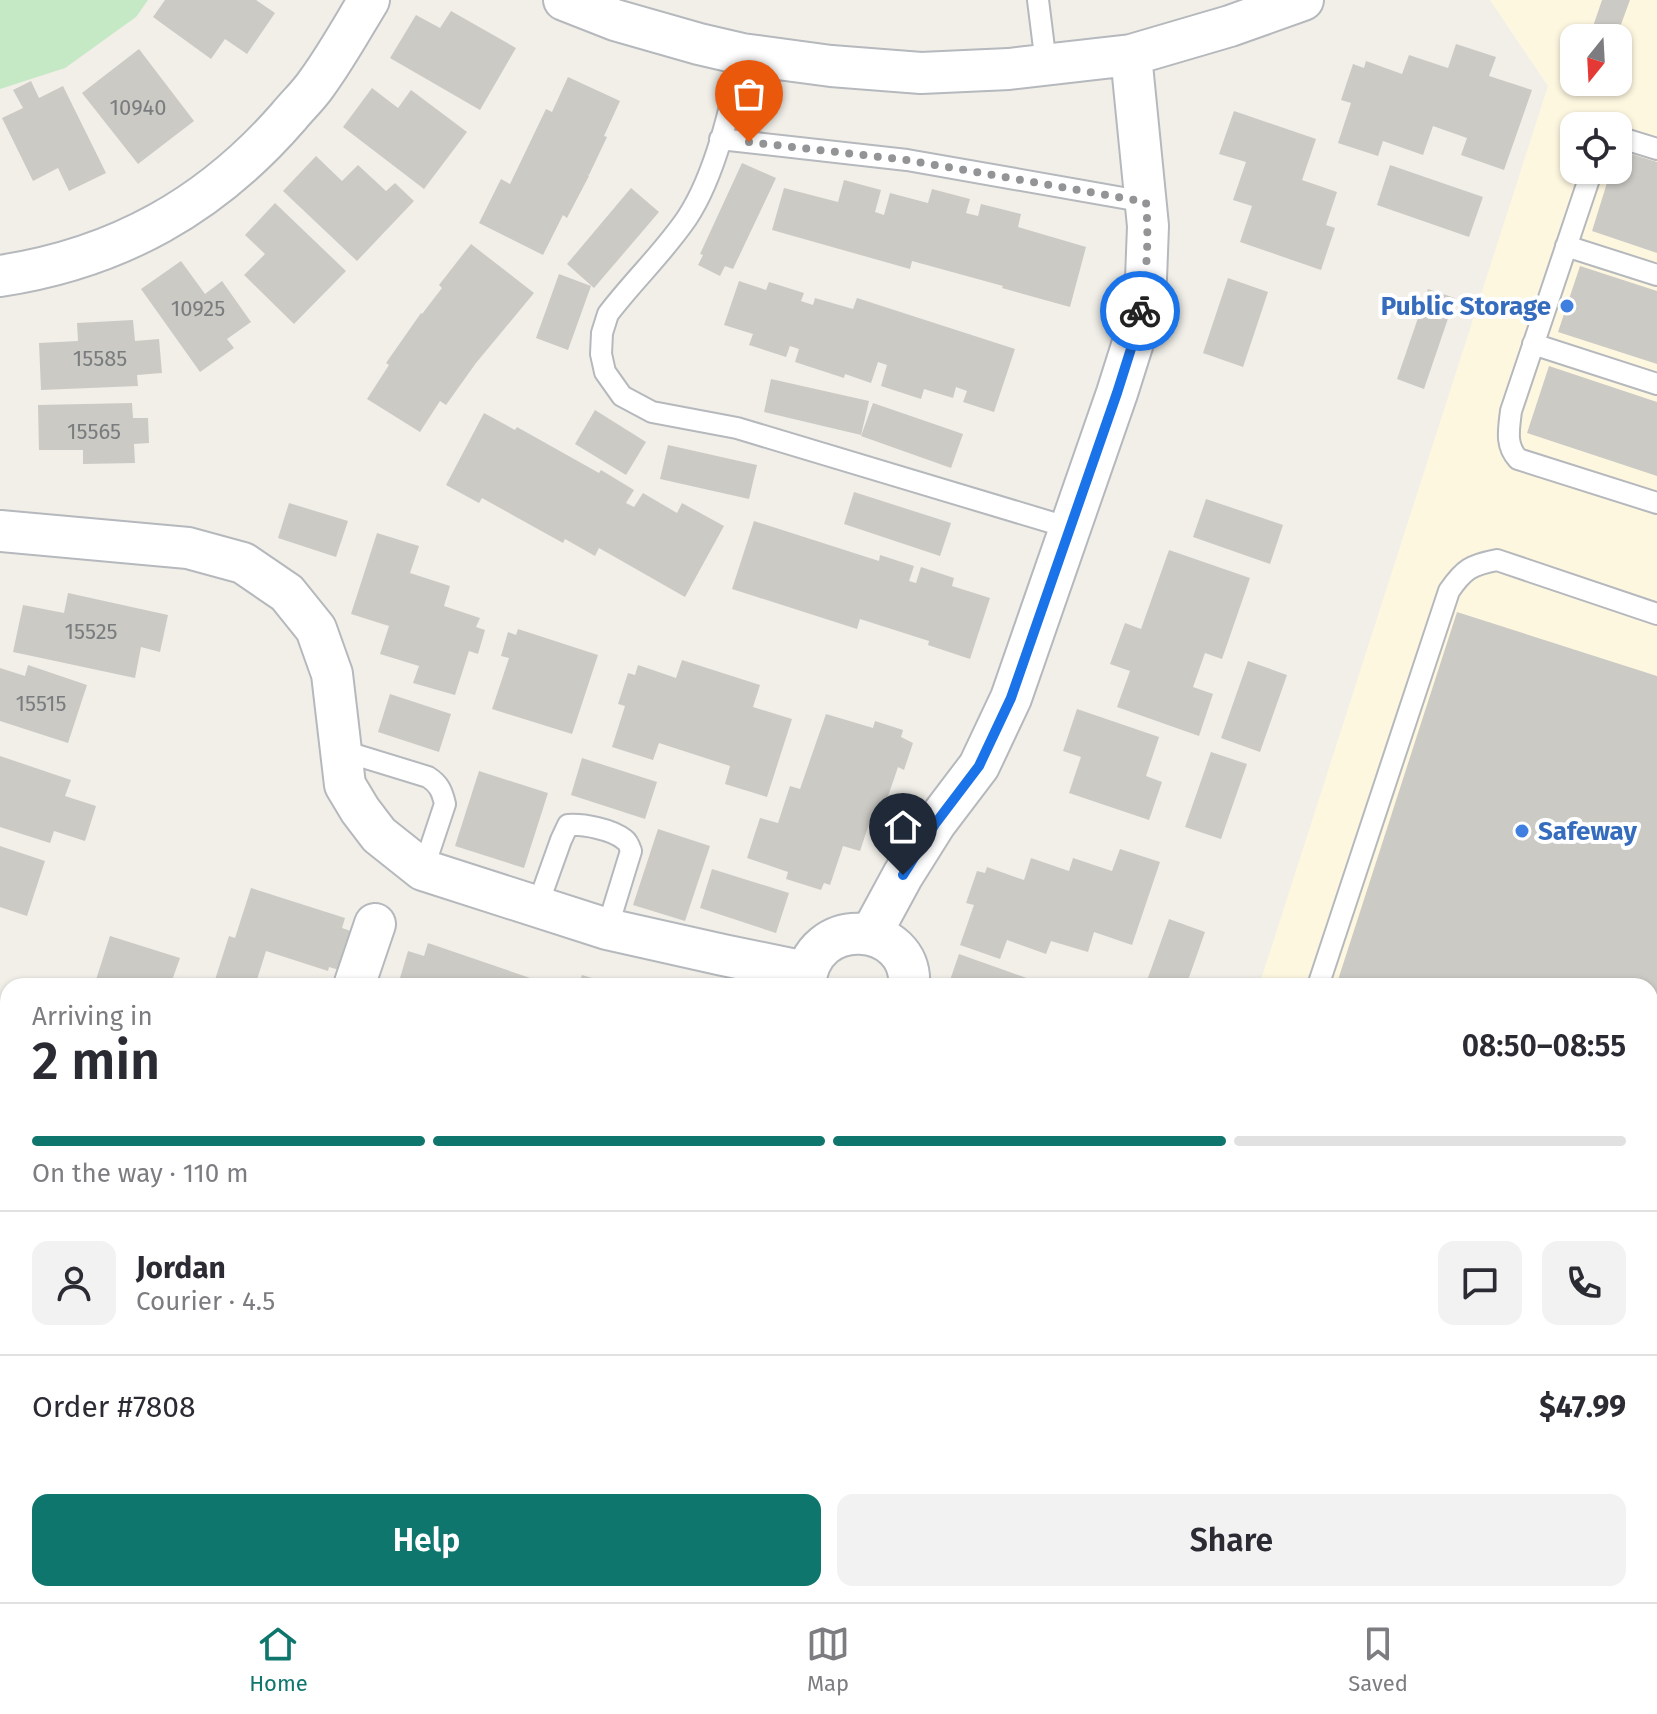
<!DOCTYPE html>
<meta charset="utf-8">
<style>
:root{--surface:#fff;--page:#f2f2f3;--text:#2b2b33;--muted:#7c7c81;--line:#e1e1e2;--accent:#0f766e}
body{margin:0;font-family:"Fira Sans",sans-serif;background:var(--page);color:var(--text);height:100vh;display:flex;flex-direction:column;font-size:30px;white-space:nowrap}
*{box-sizing:border-box;margin:0}
p{font-size:26px;color:var(--muted)}
.icon{flex:none;width:44px;height:44px;fill:none;stroke:currentColor;stroke-width:2;stroke-linecap:round;stroke-linejoin:round}
.map{position:relative;flex:1;overflow:hidden}
.side{position:absolute;left:0px;top:978px;width:1658px;height:624px;display:flex;flex-direction:column;background:var(--surface);border-radius:24px 24px 0 0;box-shadow:0 2px 6px #0004}
.side>*{flex:none}
.needle{width:52px;rotate:198deg}
.controls{position:absolute;left:1560px;top:24px;display:grid;gap:16px}
.controls a{display:grid;place-items:center;width:72px;height:72px;border-radius:16px;background:var(--surface);box-shadow:0 2px 6px #0004;font-size:40px}
.pin{position:absolute;display:grid;place-items:center;width:68px;height:68px;color:#fff;margin:-82px -34px;border-radius:50% 50% 50% 0;rotate:-45deg;box-shadow:0 0 8px #0007}
.pin .icon{rotate:45deg}
.courier{position:absolute;display:grid;place-items:center;width:80px;height:80px;margin:-40px;border:6px solid #1a73e8;border-radius:50%;background:#fff;color:#222;box-shadow:0 2px 10px #0007}
.overview em{font-style:normal;font-weight:600}
.overview div{display:flex;flex-direction:column-reverse}
.overview{display:flex;align-items:center;justify-content:space-between;height:136px;padding:0 32px}
h1{font-size:52px;font-weight:600;line-height:60px}
.bar{display:grid;grid-template-columns:repeat(4,1fr);gap:12px 8px;align-content:center;height:96px;padding:0 32px}
.bar i{height:10px;border-radius:6px;background:var(--line)}
.bar .on{background:var(--accent)}
.bar p{grid-column:span 4}
.line{display:flex;align-items:center;gap:20px;padding:0 32px;border-top:2px solid var(--line)}
.line div{flex:1}
.round{display:grid;place-items:center;flex:none;width:84px;height:84px;border-radius:16px;background:var(--page)}
.cta{display:flex;gap:16px;margin-top:auto;padding:16px 32px}
.cta a{flex:1;height:92px;border-radius:16px;background:var(--accent);color:#fff;font-size:32px;font-weight:600;line-height:92px;text-align:center}
.cta a+a{background:var(--page);color:var(--text)}
.tabs{display:flex;justify-content:space-around;align-items:center;height:112px;border-top:2px solid var(--line);background:var(--surface);font-size:22px;color:var(--muted)}
.tabs a{display:grid;justify-items:center;gap:4px}
.tabs .on{color:var(--accent)}
.map>svg:first-child{display:block}
.commercial{fill:#fef7e0;fill-rule:evenodd}
.green{fill:#c5e8c5}
.building{fill:#cccac5}
.lines{fill:none;stroke-linecap:round;stroke-linejoin:round}
.lane-casing{stroke:#b5b8bc;stroke-width:24}
.street-casing{stroke:#b5b8bc;stroke-width:44}
.lane{stroke:#fff;stroke-width:20}
.street{stroke:#fff;stroke-width:40}
.done{stroke:#929495;stroke-width:8;stroke-dasharray:0 14.4}
.route{stroke:#1a73e8;stroke-width:10}
.shop-dot{fill:#3f7fe0;stroke:#fff;stroke-width:3}
.labels{text-anchor:middle;dominant-baseline:central;stroke-width:8;stroke-linejoin:round;paint-order:stroke}
.number-label{font-size:22px;fill:#7a7d7f}
.shop-label{font-size:26px;font-weight:bold;fill:#366cbe;stroke:#fff;text-anchor:end}
</style>
<div class="map">
<svg width="1657" height="1602" viewBox="0 0 1657 1602">
<rect width="100%" height="100%" fill="#f1efe8"/>
<path class="commercial" d="M1490 0H1657V1602H1477L1480 1594H1650V986H1259L1548 86ZM1574 38H1618V82H1574ZM1574 126H1618V170H1574Z
M1079 1594H1416L1413 1602H1076Z"/>
<path class="green" d="M0 0H148L136 17 65 68 0 89Z"/>
<path class="building" d="M165 0H256L275 13 247 54 225 39 211 59 153 17Z
M1602 0H1630L1616 38H1589Z
M451 11 516 48 480 110 390 58 416 15 440 28Z
M1456 44 1496 57 1489 76 1532 90 1504 170 1461 155 1467 138 1433 126 1423 155 1383 141 1378 156 1338 143 1351 103 1341 100 1353 64 1364 68 1366 61 1402 74 1409 55 1448 68Z
M139 49 194 121 138 164 82 93Z
M568 77 620 101 604 136 607 137 589 175 587 174 589 176 567 218 563 215 543 255 479 223 501 179 510 184 546 109 552 112Z
M31 81 39 98 63 86 106 173 69 191 58 168 33 181 2 118 23 108 13 90Z
M372 88 398 108 411 90 467 132 424 189 343 127Z
M1234 111 1316 139 1302 180 1337 192 1326 225 1335 228 1321 270 1240 242 1252 206 1233 200 1246 162 1219 154Z
M1618 150 1657 162V253L1592 231 1611 170H1618Z
M316 156 342 181 358 165 386 191 395 183 414 201 357 261 283 191Z
M742 163 776 178 733 269 725 266 720 276 698 265 703 255 700 254Z
M1390 165 1483 197 1469 237 1377 205Z
M844 180 881 190 875 212 884 215 890 193 928 203 932 189 970 199 966 213 978 216 981 204 1021 214 1018 227 1086 247 1070 307 1002 288 1003 286 912 261 910 269 772 230 784 188 838 202Z
M631 188 659 212 594 288 567 264Z
M275 203 346 271 294 324 244 275 265 254 245 235Z
M471 244 534 293 476 363 446 405 440 401 420 432 367 399 389 365 386 363 421 313 422 314 442 288 439 285Z
M181 261 205 294 222 281 251 322 227 339 234 348 200 372 141 289Z
M1580 266 1657 291V364L1558 332Z
M559 274 591 286 568 350 536 338Z
M1228 278 1268 292 1243 367 1203 353Z
M739 281 766 290 769 282 804 293 801 301 813 305 815 298 853 309 857 298 1015 349 994 412 963 402 967 391 956 387 953 398 924 389 921 399 881 386 887 365 878 362 871 383 845 374 844 378 795 362 799 349 790 346 786 357 749 345 753 334 724 325Z
M1428 289 1455 298 1424 389 1397 379Z
M133 320 135 341 159 339 162 373 137 375 138 386 41 390 39 343 78 341 77 323Z
M1549 366 1657 402V476L1527 433Z
M771 379 869 401 861 435 764 412Z
M132 403 133 418H148L149 443 134 444 135 463 83 464V450H39L38 405Z
M873 403 963 434 951 468 861 436Z
M595 410 646 442 626 475 575 444Z
M484 413 515 430 517 427 599 473 601 470 634 490 626 503 634 507 643 493 677 513 682 503 724 526 685 597 599 548 595 556 565 539 563 543 482 498 479 503 446 485Z
M668 445 757 465 749 499 660 479Z
M854 492 951 523 940 556 844 524Z
M1206 499 1283 525 1270 564 1193 537Z
M289 503 348 521 336 557 278 538Z
M754 521 879 561 880 555 914 566 909 581 916 583 921 567 954 578 952 586 990 598 970 659 928 645 929 641 860 619 857 629 732 589Z
M377 533 419 546 410 573 450 586 444 606 480 618 476 627 485 630 478 654 469 651 455 695 413 683 419 666 380 654 389 626 351 614Z
M1169 550 1250 578 1222 659 1205 653 1193 687 1213 694 1199 736 1117 707 1130 671 1110 664 1125 623 1141 629Z
M68 593 168 615 160 652 141 647 135 678 13 652 23 605 64 613Z
M1457 612 1657 676V1124L1650 1122V986H1336Z
M518 629 598 655 572 734 492 709 509 658 501 656 508 632 516 635Z
M682 660 760 685 753 707 792 719 767 797 725 784 730 766 659 743 653 760 612 747 625 706 618 704 628 673 635 675 638 665 676 678Z
M1248 661 1287 675 1260 752 1221 738Z
M28 665 87 685 68 743 0 721V668L25 676Z
M390 694 451 714 439 752 378 732Z
M1077 709 1159 737 1146 776 1162 782 1149 820 1069 793 1081 757 1063 751Z
M826 714 873 728 875 721 903 730 901 737 913 743 904 770 898 767 881 817 872 815 860 851 843 846 830 885 824 883 821 890 786 879 788 872 747 858 760 818 778 823 790 786 800 789Z
M1211 752 1247 764 1221 839 1185 827Z
M0 756 71 780 65 796 96 806 85 841 54 831 50 843 0 827Z
M582 758 657 782 645 819 571 795Z
M479 771 548 793 524 868 455 846Z
M658 829 710 846 685 921 633 905Z
M0 846 45 861 27 916 0 907Z
M1120 849 1160 862 1132 945 1094 932 1088 952 1051 941 1046 954 1007 940 1000 959 960 945 974 905 966 903 977 871 985 873 987 867 1024 880 1031 858 1069 871 1073 858 1112 871Z
M712 869 789 893 776 933 700 908Z
M251 888 345 918 342 928 359 934 346 972 329 967 328 971 266 951 255 986H213L229 936 235 938Z
M1169 919 1205 932 1186 986H1145Z
M110 936 180 958 170 986H94Z
M428 943 536 980 534 986H426L400 978 408 951 424 956Z
M959 954 1035 981 1033 986H948Z
M582 975 615 985V986H578Z
M0 1236 8 1242V1355L5 1353 0 1359Z
M0 1490 8 1498V1541L0 1532Z
M237 1594H332L324 1602H245Z
M727 1594H823L820 1602H725Z
M968 1594H1002L1025 1601 965 1602Z
M1091 1594H1256L1253 1602H1089Z"/>
<g class="lines">
<g class="lane-casing">
<path id="lane" d="M1038 0 1046 64
M742 54C731 105 716 174 687 218 664 252 633 281 608 314L602 333 601 354 605 372 622 396 652 412 737 428 1070 528
M1618 137 1657 149
M720 139 907 160 1146 202
M1592 170 1511 411C1509 429 1505 445 1518 459L1657 503
M1566 246 1657 275
M1533 344 1657 384
M340 750 428 777C439 784 442 791 445 804L423 870
M537 907 561 840 568 825C583 824 612 829 625 840 628 842 630 848 631 851L607 929
M1318 986 1449 591C1464 569 1471 565 1497 560L1657 614
M1650 1236 1657 1215
M1650 1413 1652 1418 1655 1519 1650 1544
M0 1458 8 1464
M1650 1561 1657 1563
M142 1594 150 1602
M900 1602 902 1594"/>
</g>
<g class="street-casing">
<path id="street" d="M564 0 615 20 699 44 742 54 831 66 921 73 1009 69 1131 55 1230 26 1303 0
M0 276C118 258 211 206 289 116 298 105 309 95 317 83 336 57 352 28 369 0
M0 531 188 548 243 563 287 593 316 629 332 674 345 785 360 810 379 835 423 870 607 929 723 955 806 972
M871 934 903 875 935 824 979 766 1011 698 1117 393 1136 333 1146 279 1148 226 1131 55
M354 986 375 924
M805 986C810 911 914 922 909 986
M0 1046 8 1054
M1650 1419 1657 1417
M553 1594 561 1602
M1446 1602 1451 1594"/>
</g>
<use href="#lane" class="lane"/>
<use href="#street" class="street"/>
</g>
<g class="lines">
<path class="done" d="M749 142 907 160 1146 202C1149 239 1147 274 1140 311"/>
<path class="route" d="M903 875 935 824 979 766 1011 698 1117 393 1136 333 1140 311"/>
</g>
<g class="shop-dot">
<circle cx="1567" cy="306" r="8"/>
<circle cx="1522" cy="831" r="8"/>
</g>
<g class="labels">
<g class="number-label">
<text x="138" y="107">10940</text>
<text x="198" y="308">10925</text>
<text x="100" y="358">15585</text>
<text x="94" y="431">15565</text>
<text x="91" y="631">15525</text>
<text x="41" y="703">15515</text>
</g>
<g class="shop-label">
<text x="1551" y="306">Public Storage</text>
<text x="1538" y="831" text-anchor="start">Safeway</text>
</g>
</g>
</svg>
<div class="controls">
<a><svg class="needle" viewBox="-14 -14 28 28"><path d="M0-13l5 13h-10z" fill="#e53935"/><path d="M0 13l5-13h-10z" fill="#7c7c81"/></svg></a>
<a><svg class="icon" aria-label="locate" viewBox="0 0 24 24"><circle cx="12" cy="12" r="6"/><path d="M12 2v4M12 18v4M2 12h4M18 12h4"/></svg></a>
</div>
<div class="pin" style="left:749px;top:142px;background:#ea580c"><svg class="icon" aria-label="bag" viewBox="0 0 24 24"><path d="M5 8h14l-1 12H6zM9 8a3 3 0 0 1 6 0"/></svg></div>
<div class="pin" style="left:903px;top:875px;background:#1f2937"><svg class="icon" aria-label="home" viewBox="0 0 24 24"><path d="M3 11l9-7 9 7M6 9v11h12V9"/></svg></div>
<div class="courier" style="left:1140px;top:311px"><svg class="icon" aria-label="bike" viewBox="0 0 24 24"><circle cx="6" cy="16" r="4"/><circle cx="18" cy="16" r="4"/><path d="M6 16l4-8h5l3 8M10 8l3 8H6M13 5h3"/></svg></div>
<section class="side">
<div class="overview"><div><h1>2 min</h1><p>Arriving in</p></div><em>08:50–08:55</em></div>
<div class="bar"><i class="on"></i><i class="on"></i><i class="on"></i><i></i><p>On the way · 110 m</p></div>
<div class="line" style="height:144px"><a class="round"><svg class="icon" aria-label="person" viewBox="0 0 24 24"><circle cx="12" cy="8" r="4"/><path d="M4 21q1-7 8-7t8 7"/></svg></a><div><b>Jordan</b><p>Courier · 4.5</p></div><a class="round"><svg class="icon" aria-label="chat" viewBox="0 0 24 24"><path d="M4 5h16v11H9l-5 4z"/></svg></a><a class="round"><svg class="icon" aria-label="phone" viewBox="0 0 24 24"><path d="M5 4h4l2 5-3 2q2 4 5 5l2-3 5 2v4C11 20 4 13 5 4z"/></svg></a></div>
<div class="line" style="height:104px"><div>Order #7808</div><b>$47.99</b></div>
<div class="cta"><a>Help</a><a>Share</a></div>
</section>
</div>
<nav class="tabs">
<a class="on"><svg class="icon" aria-label="home" viewBox="0 0 24 24"><path d="M3 11l9-7 9 7M6 9v11h12V9"/></svg>Home</a>
<a><svg class="icon" aria-label="map" viewBox="0 0 24 24"><path d="M3 6l6-2 6 2 6-2v14l-6 2-6-2-6 2zM9 4v14M15 6v14"/></svg>Map</a>
<a><svg class="icon" aria-label="saved" viewBox="0 0 24 24"><path d="M7 4h10v16l-5-4-5 4z"/></svg>Saved</a>
</nav>
